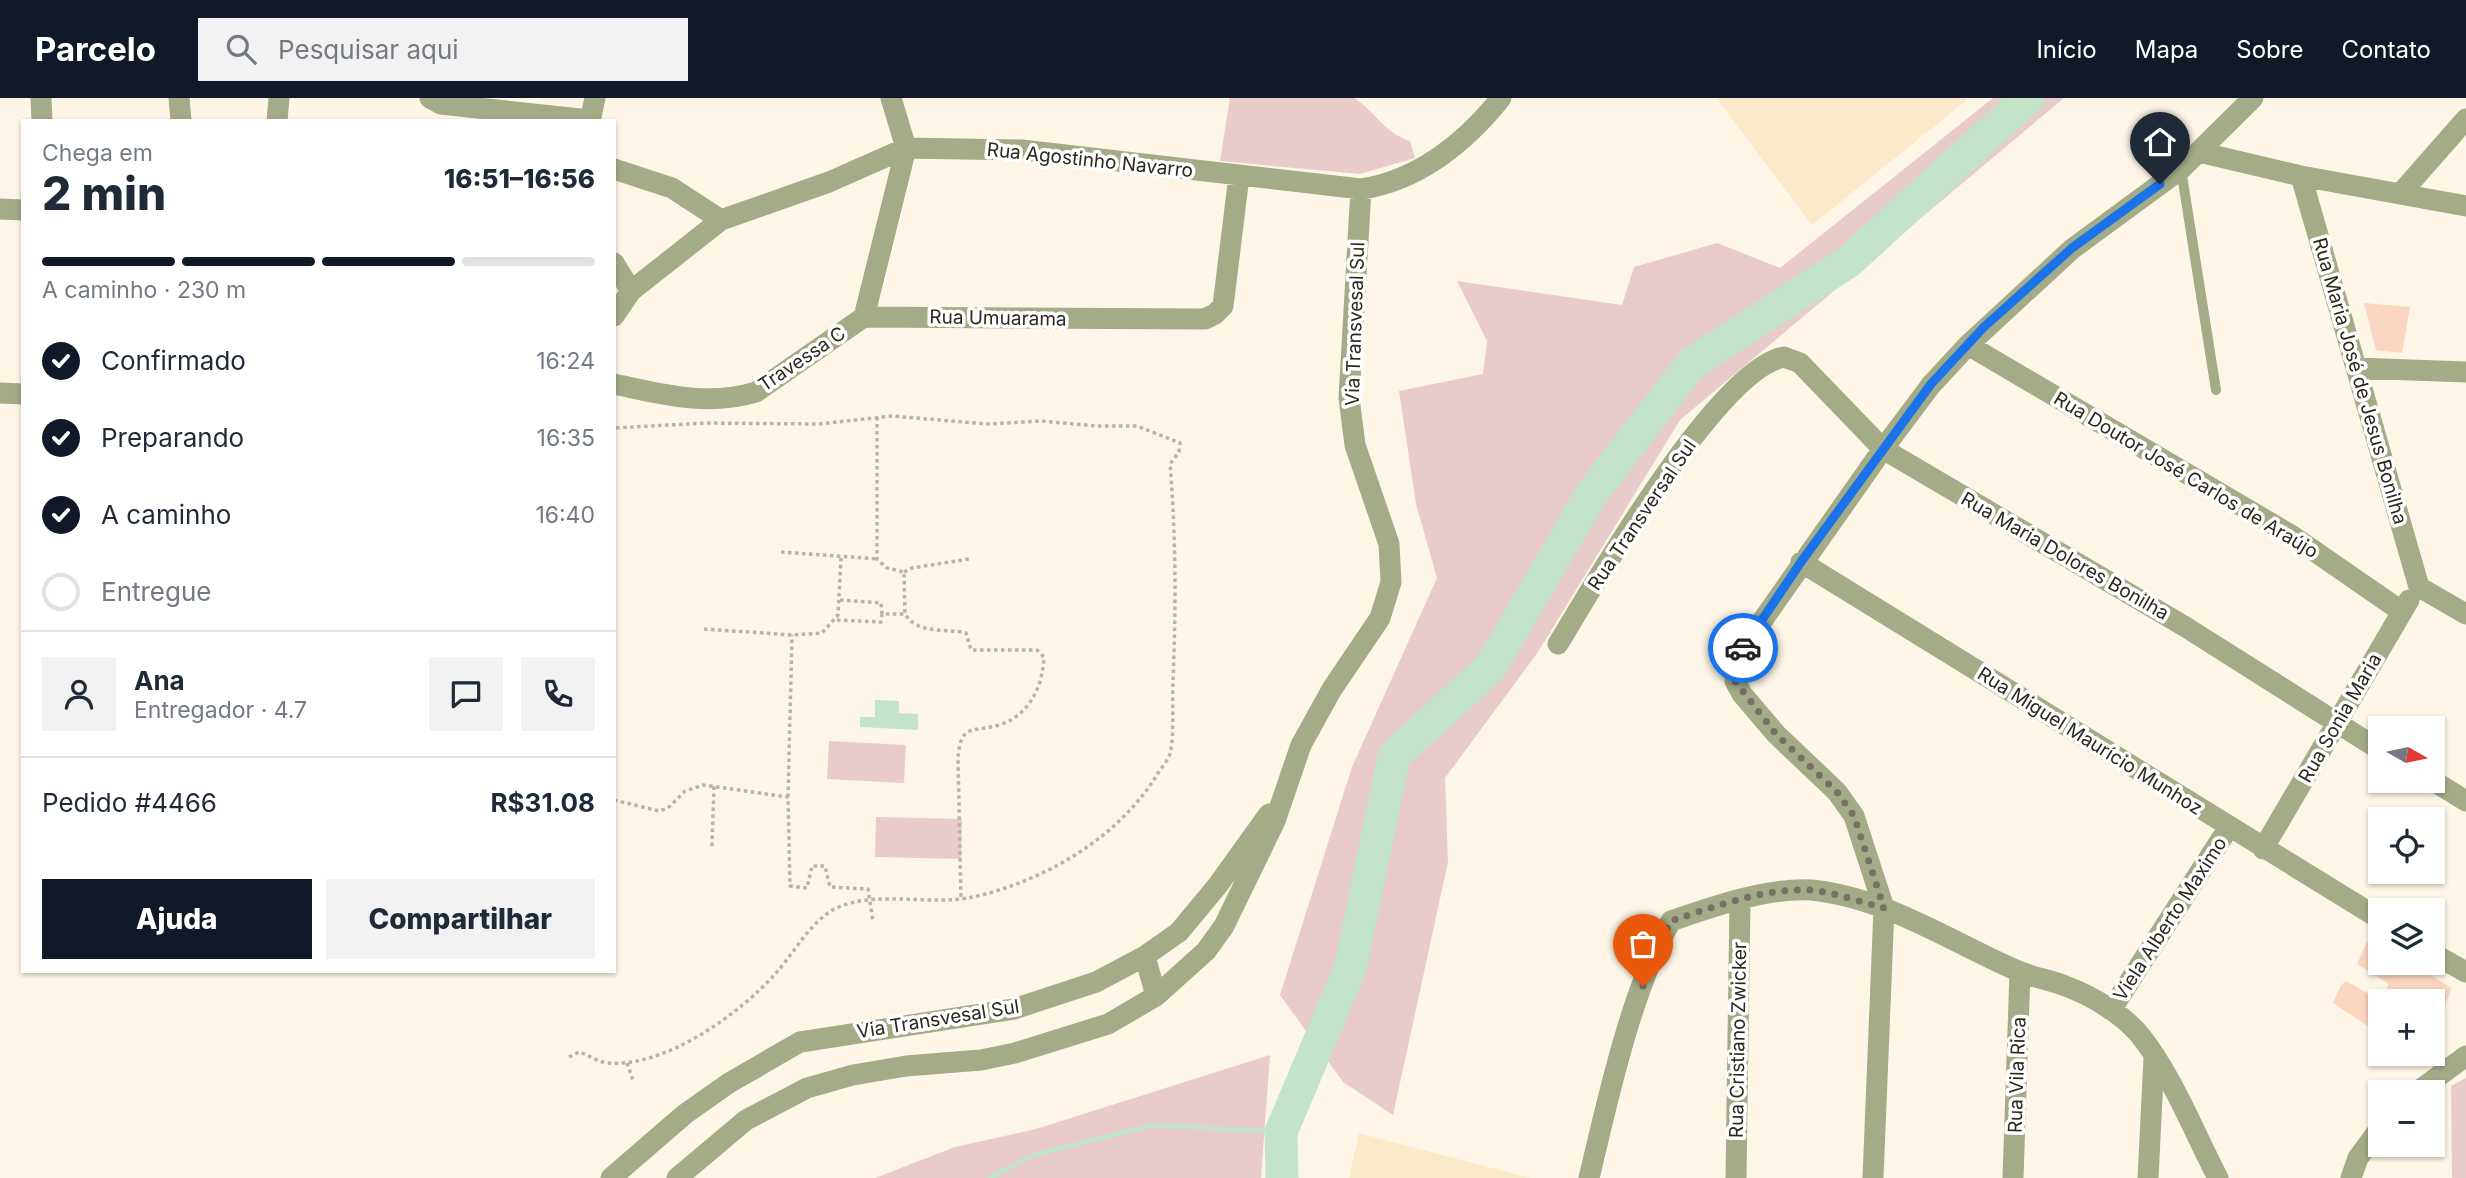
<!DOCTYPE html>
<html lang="pt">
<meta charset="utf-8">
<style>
:root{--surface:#fff;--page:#f2f2f3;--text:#1f2937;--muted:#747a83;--line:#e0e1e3;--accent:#111827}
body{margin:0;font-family:Inter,sans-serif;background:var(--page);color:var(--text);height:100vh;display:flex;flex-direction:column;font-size:26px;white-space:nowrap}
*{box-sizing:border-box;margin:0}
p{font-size:23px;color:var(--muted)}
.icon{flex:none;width:38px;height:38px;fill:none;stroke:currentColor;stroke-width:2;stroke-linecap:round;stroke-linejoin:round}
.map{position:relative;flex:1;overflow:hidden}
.details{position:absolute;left:21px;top:21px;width:595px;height:854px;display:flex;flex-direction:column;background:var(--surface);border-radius:0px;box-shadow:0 2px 5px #0004}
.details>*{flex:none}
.needle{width:46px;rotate:99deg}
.controls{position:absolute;left:2368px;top:618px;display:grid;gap:14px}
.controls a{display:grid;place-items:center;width:77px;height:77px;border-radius:0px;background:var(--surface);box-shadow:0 2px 5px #0004;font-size:35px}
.pin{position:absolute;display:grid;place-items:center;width:60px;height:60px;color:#fff;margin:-72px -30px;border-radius:50% 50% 50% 0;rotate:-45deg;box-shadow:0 0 7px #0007}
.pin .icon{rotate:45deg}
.courier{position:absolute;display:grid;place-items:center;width:70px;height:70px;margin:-35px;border:5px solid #1a73e8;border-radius:50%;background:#fff;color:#222;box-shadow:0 2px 9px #0007}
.head em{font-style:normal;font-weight:800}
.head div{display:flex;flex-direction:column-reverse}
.head{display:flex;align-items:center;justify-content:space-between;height:119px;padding:0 21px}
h1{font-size:46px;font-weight:800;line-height:52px}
.bar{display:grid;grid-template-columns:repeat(4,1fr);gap:10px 7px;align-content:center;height:84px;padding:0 21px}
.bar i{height:9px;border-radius:5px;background:var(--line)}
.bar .active{background:var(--accent)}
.bar p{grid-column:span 4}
.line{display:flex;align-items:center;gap:18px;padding:0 21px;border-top:2px solid var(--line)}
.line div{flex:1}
.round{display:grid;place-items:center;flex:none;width:74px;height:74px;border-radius:0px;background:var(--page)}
ol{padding:0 21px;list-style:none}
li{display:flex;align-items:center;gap:21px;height:77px}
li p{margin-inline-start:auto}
li .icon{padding:7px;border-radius:50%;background:var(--accent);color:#fff;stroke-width:4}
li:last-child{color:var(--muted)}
li i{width:38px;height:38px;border:4px solid var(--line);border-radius:50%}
.button{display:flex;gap:14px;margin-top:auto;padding:14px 21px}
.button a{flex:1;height:80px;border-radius:0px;background:var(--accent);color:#fff;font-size:28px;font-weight:800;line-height:80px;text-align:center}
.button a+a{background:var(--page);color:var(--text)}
header{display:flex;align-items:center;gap:42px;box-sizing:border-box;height:98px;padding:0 35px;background:var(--accent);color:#fff}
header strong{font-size:33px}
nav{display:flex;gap:38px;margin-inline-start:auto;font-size:24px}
.search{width:490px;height:63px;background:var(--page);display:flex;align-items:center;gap:18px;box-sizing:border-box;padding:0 24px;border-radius:0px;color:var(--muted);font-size:26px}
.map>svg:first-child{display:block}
.built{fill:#faeaca}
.green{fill:#e8cbca}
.water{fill:#c4e4c9}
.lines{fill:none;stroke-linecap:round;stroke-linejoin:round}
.stream{stroke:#c4e4c9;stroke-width:5}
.river{stroke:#c4e4c9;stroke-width:33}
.building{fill:#fad6c0}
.path{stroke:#b9b3a6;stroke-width:3.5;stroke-dasharray:3.5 3.5;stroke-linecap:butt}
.lane{stroke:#a3ab87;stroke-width:10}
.street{stroke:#a3ab87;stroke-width:21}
.done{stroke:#767065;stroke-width:7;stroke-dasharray:0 12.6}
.route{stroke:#1a73e8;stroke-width:9}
.labels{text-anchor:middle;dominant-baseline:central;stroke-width:7;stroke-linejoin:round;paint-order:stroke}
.street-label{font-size:19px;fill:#2d281f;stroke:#fff}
</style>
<header>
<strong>Parcelo</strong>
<div class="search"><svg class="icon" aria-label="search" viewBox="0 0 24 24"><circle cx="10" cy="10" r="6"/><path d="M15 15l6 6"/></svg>Pesquisar aqui</div>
<nav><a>Início</a><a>Mapa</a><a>Sobre</a><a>Contato</a></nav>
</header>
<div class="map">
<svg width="2466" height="1080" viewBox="0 0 2466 1080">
<rect width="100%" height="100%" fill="#fdf6e7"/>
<path class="built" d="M1716 0H1964L1967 2 1812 127Z
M1359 1035 1530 1080H1349Z"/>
<path class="green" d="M1230 0H1354C1377 15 1383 34 1410 43L1415 60 1360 76 1220 63Z
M1993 0H2064L1680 322 1538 554 1445 680 1448 764 1393 1017 1343 984 1280 897 1352 669 1437 480 1416 406 1399 293 1483 276 1487 243 1457 183 1622 207 1634 169 1717 145 1780 170Z
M829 643 906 647 904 685 827 681Z
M876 719 962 721 961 761 875 759Z
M1270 957 1261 1080H875L955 1049 1036 1031Z
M2466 980V1080H2452L2451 988Z"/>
<path class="water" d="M875 602 899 603V615L918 616V632L860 629V619H875Z"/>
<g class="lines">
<path class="stream" d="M989 1080 1034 1057 1154 1027 1281 1034"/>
<path class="river" d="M1282 1080 1281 1034 1350 871 1394 658 1490 570 1592 395 1692 265 1848 164 2028 0"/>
</g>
<path class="building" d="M2364 205 2410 209 2402 255 2376 252Z
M2372 841 2380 845V864H2399L2420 877 2422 872 2452 890 2443 911 2436 915 2432 913V903H2380V936L2333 905 2341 887 2346 883 2380 902 2389 886 2357 866 2367 844Z"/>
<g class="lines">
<path class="path" d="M877 319V461L887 470 904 474 905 516C918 537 946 530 966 535L971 552H1037L1044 559C1043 587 1030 616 1002 626 975 636 960 622 958 662L961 800
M781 454 877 461
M904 474 912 470 969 461
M840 502 881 505 882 516H905
M837 522 881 524 882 516
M704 531 792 537 822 535 838 517 841 460
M788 699 792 537
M614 702 659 713 668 710 685 693 703 687 788 699 790 788 807 790 812 768H825L830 789 868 791 873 824
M712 748 714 688
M569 959 579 954C589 957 597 964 608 965 665 970 741 915 776 875 793 856 807 830 828 815 866 789 928 809 973 799 1045 783 1120 739 1158 675 1162 669 1170 660 1171 652 1174 631 1172 606 1173 583 1176 511 1176 438 1170 366L1179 354 1180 345 1137 328H1097L1041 323 987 326 892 318 818 326 706 325 614 330
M627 965 634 985"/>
<path class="lane" d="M2181 71 2216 292"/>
<path class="street" d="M41 0 42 23
M179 0 181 23
M430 0 441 6 590 22
M277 23 279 0
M590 23 595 0
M2199 54 2301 78 2466 108
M614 71 672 90 721 122
M2301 78 2419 489
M2401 95 2466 21
M0 111 23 112
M614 165 631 193
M614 218 631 193 721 122 829 84 906 50 1022 52 1361 91C1418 83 1466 44 1501 0
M864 219 1205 221 1215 216 1223 208 1239 78
M864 219 906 50 891 0
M1968 247 2291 437 2401 513
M2356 270 2466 274
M614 286C662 296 707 309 756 294L864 219
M0 295 23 296
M1801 464 2380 821
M2419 489 2466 516
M1558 546C1595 485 1718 271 1784 259L1800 265 1883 351 2184 528 2380 652
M2432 682 2466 703
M2263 751 2409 502
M2432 855 2466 874
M1145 858 1156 898
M2111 912 2229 729
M2417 994 2466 958
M611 1080 685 1016 729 985 800 944 1014 911 1096 884 1145 858 1179 834 1218 787 1269 716
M677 1080 746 1022 807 990 853 977 906 968 981 962 1015 955 1108 926 1156 898 1206 853 1224 828 1275 723 1301 647 1332 591 1380 520 1391 484 1389 446 1355 347 1349 300 1361 91
M1589 1080C1608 1001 1631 892 1671 823 1711 809 1769 789 1811 792 1885 799 1951 844 2018 873 2034 880 2052 882 2068 889 2092 898 2122 916 2139 936 2170 973 2195 1036 2218 1080
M1736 1080 1740 803
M1873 1080 1884 810 1854 718 1837 694 1776 636 1742 596 1735 583 1736 560 1883 351 1931 287 1968 247 2072 151 2181 71 2253 0
M2013 1080 2020 874
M2148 1080 2154 960
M2351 1080 2358 1060 2380 1030"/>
</g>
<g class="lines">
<path class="done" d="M1643 888 1656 850 1671 823C1713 809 1764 790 1809 792 1834 794 1860 804 1884 810L1854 718 1837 694 1776 636 1735 583 1736 561 1743 550"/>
<path class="route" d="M1743 550 1801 464 1931 286 1984 229 2072 150 2160 86"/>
</g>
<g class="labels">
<g class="street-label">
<text transform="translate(1090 62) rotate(6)">Rua Agostinho Navarro</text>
<text transform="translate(998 220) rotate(1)">Rua Umuarama</text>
<text transform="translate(1355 226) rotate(-88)">Via Transvesal Sul</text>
<text transform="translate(802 261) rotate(-34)">Travessa C</text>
<text transform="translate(2360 283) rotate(74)">Rua Maria José de Jesus Bonilha</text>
<text transform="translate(2186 377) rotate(31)">Rua Doutor José Carlos de Araújo</text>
<text transform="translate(1642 417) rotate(-56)">Rua Transversal Sul</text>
<text transform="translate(2065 458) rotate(30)">Rua Maria Dolores Bonilha</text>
<text transform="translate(2340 620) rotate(-60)">Rua Sonia Maria</text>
<text transform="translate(2090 643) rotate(32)">Rua Miguel Maurício Munhoz</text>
<text transform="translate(2170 821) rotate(-57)">Viela Alberto Maximo</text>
<text transform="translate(938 921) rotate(-9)">Via Transvesal Sul</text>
<text transform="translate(1738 942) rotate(-89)">Rua Cristiano Zwicker</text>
<text transform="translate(2017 977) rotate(-88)">Rua Vila Rica</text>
</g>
</g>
</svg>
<div class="controls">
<a><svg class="needle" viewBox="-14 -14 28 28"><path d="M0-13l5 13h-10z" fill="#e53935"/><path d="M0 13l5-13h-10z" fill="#747a83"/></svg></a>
<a><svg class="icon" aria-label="locate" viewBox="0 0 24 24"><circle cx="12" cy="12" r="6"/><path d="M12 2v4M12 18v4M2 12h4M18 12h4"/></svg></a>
<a><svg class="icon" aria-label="layers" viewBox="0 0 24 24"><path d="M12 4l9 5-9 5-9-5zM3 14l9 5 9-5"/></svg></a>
<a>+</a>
<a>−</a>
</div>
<div class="pin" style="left:1643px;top:888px;background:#ea580c"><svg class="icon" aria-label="bag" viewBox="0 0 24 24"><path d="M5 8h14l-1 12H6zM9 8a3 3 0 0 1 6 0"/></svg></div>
<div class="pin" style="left:2160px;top:86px;background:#1f2937"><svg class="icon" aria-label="home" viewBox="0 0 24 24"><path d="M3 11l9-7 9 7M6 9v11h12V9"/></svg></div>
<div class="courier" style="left:1743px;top:550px"><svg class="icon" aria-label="car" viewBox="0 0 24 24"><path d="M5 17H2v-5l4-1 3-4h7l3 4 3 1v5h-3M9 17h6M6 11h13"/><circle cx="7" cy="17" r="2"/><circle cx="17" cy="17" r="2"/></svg></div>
<section class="details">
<div class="head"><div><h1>2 min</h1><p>Chega em</p></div><em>16:51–16:56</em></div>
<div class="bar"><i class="active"></i><i class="active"></i><i class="active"></i><i></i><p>A caminho · 230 m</p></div>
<ol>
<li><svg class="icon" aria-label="check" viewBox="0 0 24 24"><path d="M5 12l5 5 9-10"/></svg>Confirmado<p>16:24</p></li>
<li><svg class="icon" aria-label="check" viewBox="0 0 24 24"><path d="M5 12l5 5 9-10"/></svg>Preparando<p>16:35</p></li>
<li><svg class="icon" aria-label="check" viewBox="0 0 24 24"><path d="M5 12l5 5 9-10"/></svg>A caminho<p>16:40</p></li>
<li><i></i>Entregue</li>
</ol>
<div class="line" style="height:126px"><a class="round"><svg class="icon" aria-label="person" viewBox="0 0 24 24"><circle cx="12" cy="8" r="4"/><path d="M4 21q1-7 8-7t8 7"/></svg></a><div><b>Ana</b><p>Entregador · 4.7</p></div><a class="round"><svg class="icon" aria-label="chat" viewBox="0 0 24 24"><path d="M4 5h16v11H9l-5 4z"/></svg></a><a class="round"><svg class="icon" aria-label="phone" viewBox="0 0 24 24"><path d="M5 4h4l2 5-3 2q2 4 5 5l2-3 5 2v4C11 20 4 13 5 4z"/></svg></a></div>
<div class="line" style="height:91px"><div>Pedido #4466</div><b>R$31.08</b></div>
<div class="button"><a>Ajuda</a><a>Compartilhar</a></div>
</section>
</div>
